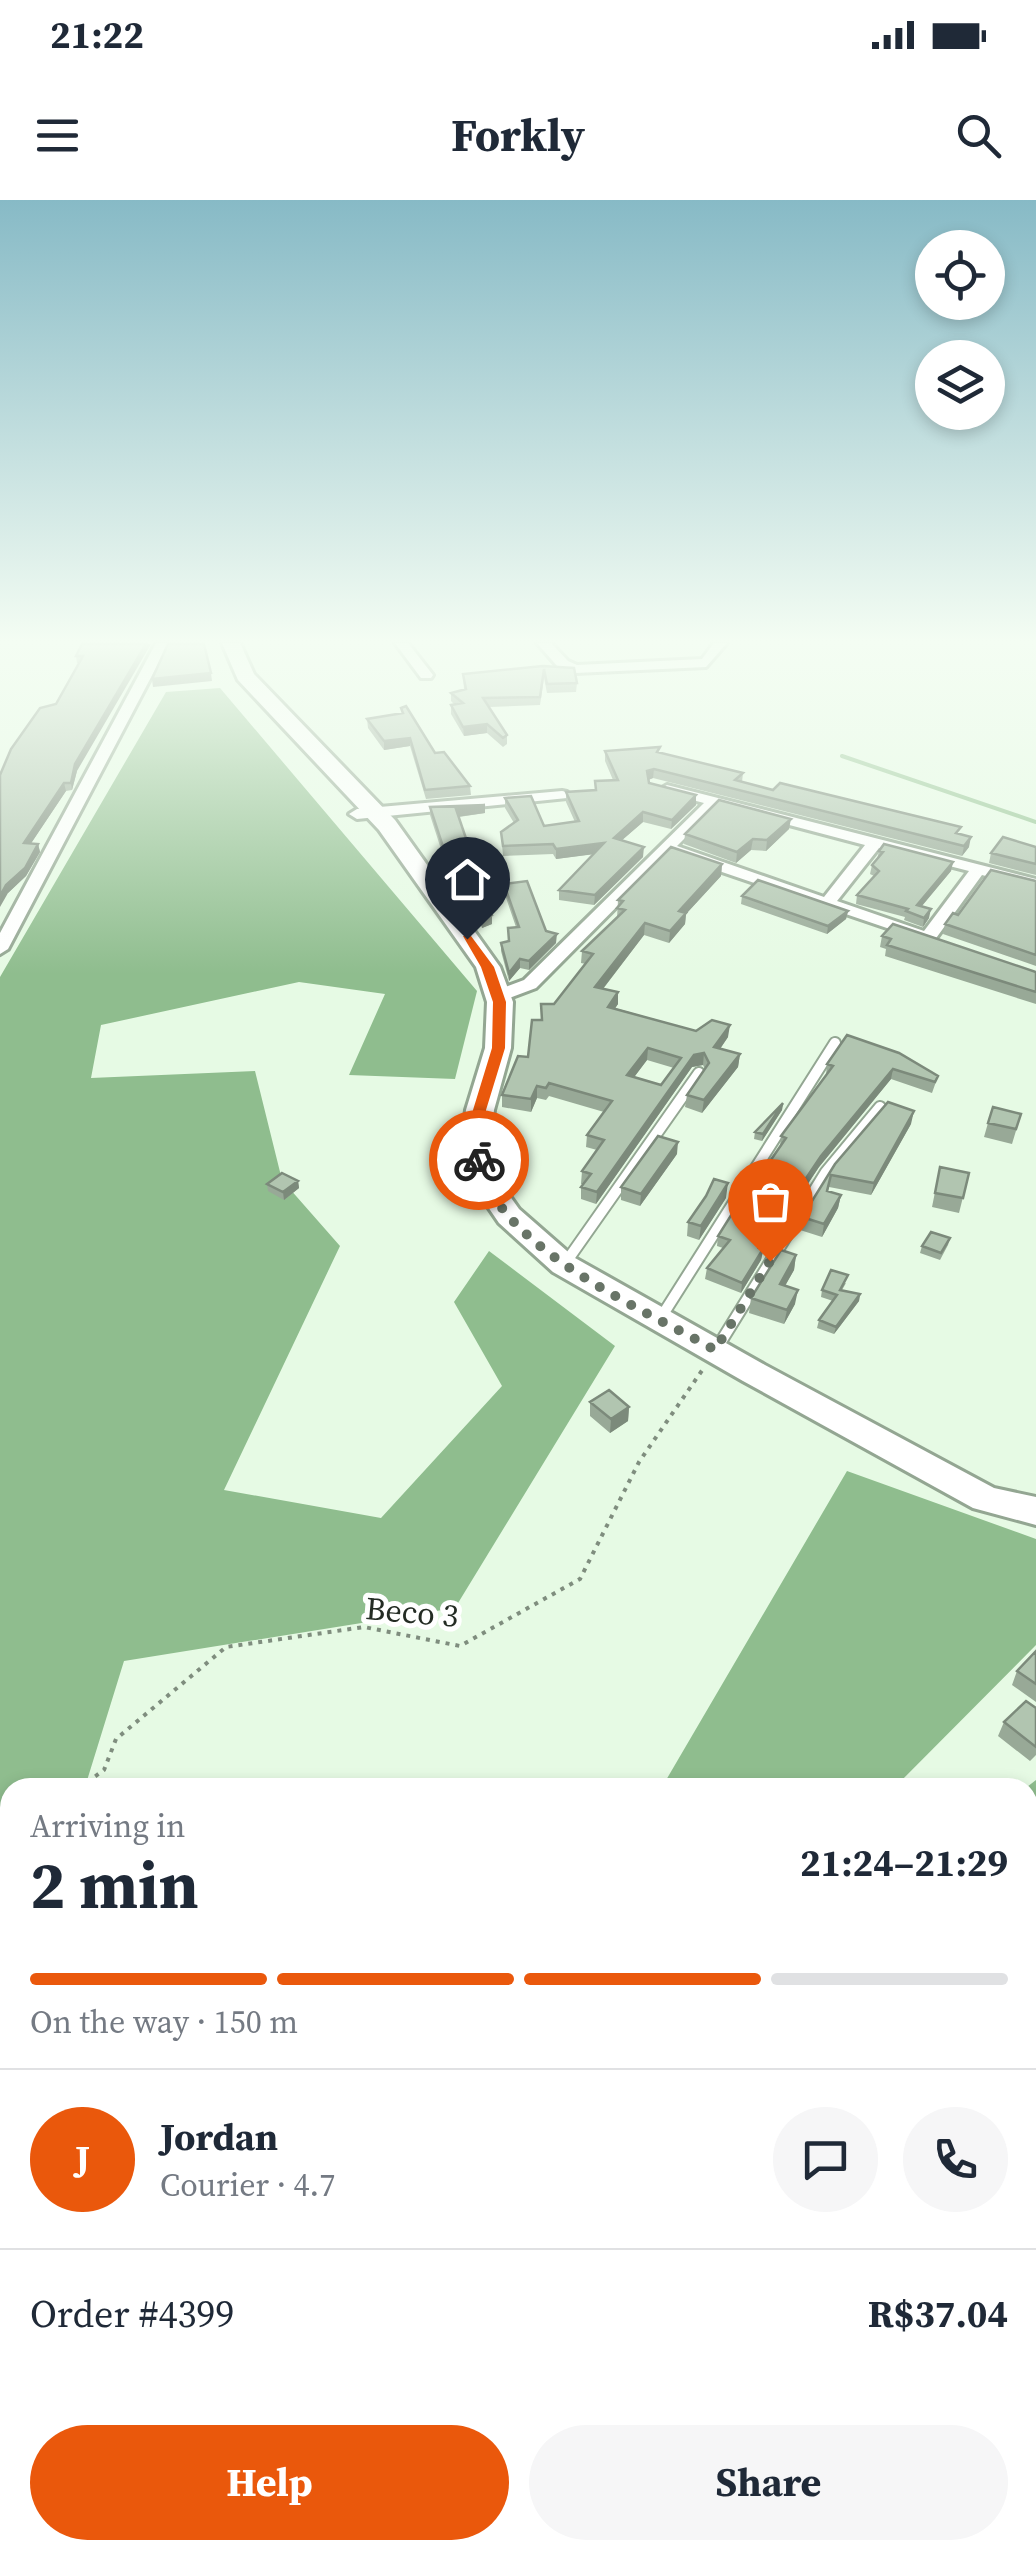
<!DOCTYPE html>
<meta charset="utf-8">
<style>
:root{--surface:#fff;--page:#f6f6f7;--text:#1f2937;--muted:#747a83;--line:#e0e1e3;--accent:#ea580c}
body{margin:0;font-family:"Source Serif 4",serif;background:var(--page);color:var(--text);height:100vh;display:flex;flex-direction:column;font-size:38px;white-space:nowrap}
*{box-sizing:border-box;margin:0}
p{font-size:32px;color:var(--muted)}
.icon{flex:none;width:55px;height:55px;fill:none;stroke:currentColor;stroke-width:2;stroke-linecap:round;stroke-linejoin:round}
.map{position:relative;flex:1;overflow:hidden}
.drawer{position:absolute;left:0px;top:1578px;width:1038px;height:782px;display:flex;flex-direction:column;background:var(--surface);border-radius:30px 30px 0 0;box-shadow:0 5px 15px #0003}
.drawer>*{flex:none}
.fabs{position:absolute;left:915px;top:30px;display:grid;gap:20px}
.fabs a{display:grid;place-items:center;width:90px;height:90px;border-radius:50%;background:var(--surface);box-shadow:0 5px 15px #0003;font-size:50px}
.pin{position:absolute;display:grid;place-items:center;width:85px;height:85px;color:#fff;margin:-102px -42px;border-radius:50% 50% 50% 0;rotate:-45deg;box-shadow:0 0 10px #0007}
.pin .icon{rotate:45deg}
.courier{position:absolute;display:grid;place-items:center;width:100px;height:100px;margin:-50px;border:8px solid #ea580c;border-radius:50%;background:#fff;color:#222;box-shadow:0 2px 12px #0007}
.head em{font-style:normal;font-weight:700}
.head div{display:flex;flex-direction:column-reverse}
.head{display:flex;align-items:center;justify-content:space-between;height:170px;padding:0 30px}
h1{font-size:65px;font-weight:700;line-height:75px}
.bar{display:grid;grid-template-columns:repeat(4,1fr);gap:15px 10px;align-content:center;height:120px;padding:0 30px}
.bar i{height:12px;border-radius:8px;background:var(--line)}
.bar .selected{background:var(--accent)}
.bar p{grid-column:span 4}
.line{display:flex;align-items:center;gap:25px;padding:0 30px;border-top:2px solid var(--line)}
.line div{flex:1}
.round{display:grid;place-items:center;flex:none;width:105px;height:105px;border-radius:52px;background:var(--page)}
.button{display:flex;gap:20px;margin-top:auto;padding:20px 30px}
.button a{flex:1;height:115px;border-radius:60px;background:var(--accent);color:#fff;font-size:40px;font-weight:700;line-height:115px;text-align:center}
.button a+a{background:var(--page);color:var(--text)}
.status{display:flex;justify-content:space-between;align-items:center;height:70px;padding:0 50px;background:var(--surface);direction:ltr}
.status svg{height:28px;fill:currentColor}
header{display:flex;justify-content:space-between;align-items:center;height:130px;padding:0 30px;background:var(--surface);font-size:45px;font-weight:700}
.map>svg:first-child{display:block}
.forest{fill:#8fbd8e}
.lines{fill:none;stroke-linecap:round;stroke-linejoin:round}
.stream-far1{stroke:#96c494;stroke-width:4}
.stream{stroke:#96c494;stroke-width:9}
.service-far1-casing{stroke:#93a692;stroke-width:14}
.service-casing{stroke:#93a692;stroke-width:18}
.minor-casing{stroke:#93a692;stroke-width:6}
.secondary-casing{stroke:#93a692;stroke-width:6}
.path-far1{stroke:#7f8d7e;stroke-width:4;stroke-dasharray:4 6;stroke-linecap:butt}
.path{stroke:#7f8d7e;stroke-width:5;stroke-dasharray:8 11;stroke-linecap:butt}
.service-far1{stroke:#fff;stroke-width:10}
.service{stroke:#fff;stroke-width:12}
.minor{fill:#fff;fill-rule:evenodd}
.secondary{fill:#fff;fill-rule:evenodd}
.wall{fill:#98a997;fill-rule:evenodd}
.shaded-wall{fill:#7c8a7b}
.building{fill:#b1c5b0;stroke:#7c8a7b;stroke-width:2.5;fill-rule:evenodd}
.route{fill:#ea580c}
.done{stroke:#687467;stroke-width:10;stroke-dasharray:0 18}
.labels{text-anchor:middle;dominant-baseline:central;stroke-width:10;stroke-linejoin:round;paint-order:stroke}
.street-label{font-size:32px;fill:#242c24;stroke:#fff}
</style>
<div class="status"><b>21:22</b><svg viewBox="0 0 49 12"><path d="M0 12V9h3v3zM5 12V6h3v6zM10 12V3h3v9zM15 12V0h3v12zM26 1h20v11H26zM47 4h2v5h-2z"/></svg></div>
<header><svg class="icon" aria-label="menu" viewBox="0 0 24 24"><path d="M4 6h16M4 12h16M4 18h16"/></svg>Forkly<svg class="icon" aria-label="search" viewBox="0 0 24 24"><circle cx="10" cy="10" r="6"/><path d="M15 15l6 6"/></svg></header>
<div class="map">
<svg width="1036" height="2359" viewBox="0 0 1036 2359">
<rect width="100%" height="100%" fill="#e6fae4"/>
<path class="forest" d="M220 488 477 791 455 879 349 875 385 794 299 782 101 825 91 878 255 871 282 980 340 1046 224 1290 381 1318 502 1186 454 1102 489 1051 615 1146 455 1408 124 1461 85 1587 10 1588V2350H1028V2018L1036 2021V2359H0V777L166 492Z
M847 1271 1036 1339V1445L895 1587H662Z
M1036 1580V1984L1028 1997 1027 1587Z"/>
<g class="lines">
<path class="stream-far1" d="M842 556 1036 622"/>
<path class="stream" d="M1028 1737 1036 1729
M504 2359 507 2350"/>
<g class="service-far1-casing">
<path id="service-far1" d="M564 1065 699 873
M660 1119 835 843
M717 1148 826 972 880 907"/>
</g>
<g class="service-casing">
<path id="service" d="M715 1151 718 1146"/>
</g>
<g class="minor-casing">
<path id="minor" d="M156 443H169L8 749 0 754V733Z
M395 443H408L433 475 431 478H421Z
M537 443H551L568 461 577 465 702 459 714 443H727L706 467 575 473 558 467Z
M667 585 1036 679V689L982 675 934 741 928 742 669 654 536 788 504 800H492V792L524 780 704 603 662 592 660 589ZM717 606 865 645 824 697 677 646ZM879 648 969 671 924 731 837 701Z
M562 591 567 592V598L357 619 349 614 357 609Z"/>
</g>
<g class="secondary-casing">
<path id="secondary" d="M222 443H240L254 474 395 620 500 767 513 802 511 848 494 910 490 943 497 978 519 1009 575 1058 765 1165 994 1288 1036 1297V1325L973 1308 743 1181 553 1072 499 1023 469 979 462 943 466 910 485 848 487 802 476 767 379 630 238 480Z"/>
</g>
<path class="path-far1" d="M79 1588 104 1570 116 1539 226 1447 364 1427 460 1446 580 1379 639 1262 703 1169
M0 1645 10 1638"/>
<path class="path" d="M0 1778 10 1789
M0 2134 10 2115"/>
<use href="#service-far1" class="service-far1"/>
<use href="#service" class="service"/>
<use href="#minor" class="minor"/>
<use href="#secondary" class="secondary"/>
</g>
<path class="wall" d="M82 444 77 571 72 590 66 591 31 643 38 644 40 652 26 676 8 693 56 504 79 463H77L76 456Z
M543 466 577 483 576 492 547 493 544 478 540 505 489 507 507 535V544L503 547 487 533 464 536 451 514V505L454 504 451 501V493L464 490 463 474Z
M401 508 435 553 470 586 471 595 426 599 410 546 384 550 368 528 367 519 402 514Z
M605 551 660 553 743 573 742 582 959 634 969 647 962 656 653 578 648 580 649 583 696 605 671 629 643 622 622 640 643 657 594 705 559 700V690L593 654 556 659 553 654 503 656 501 632 514 623 505 608V598L544 626 575 622 566 602V592L595 590V581L613 580 605 561Z
M485 605V613L459 617 492 724 482 728 463 688 450 677 430 615V607Z
M789 629 766 651 751 650 736 663 684 644 685 634Z
M1036 647V675L989 663 991 653Z
M879 651 953 662 951 671 922 706 929 718 923 727 904 720 905 717 856 704 857 695 874 676 870 674 872 665 877 659Z
M722 664 721 676 686 714 685 724 669 743 644 735 603 789 618 792V804L615 808 696 831 728 837 720 849 740 854 738 867 702 913 685 907 687 895 705 869 703 865 692 867 596 1004 581 999V987L583 984H581L582 971 597 950 586 947 587 935 604 912 549 896 546 900 537 898 531 912 502 907V895L528 857 541 820V804H554L586 764 581 763 582 751 617 718 618 700ZM647 860 674 868 661 885 634 877Z
M1036 681V766L943 734 945 724 958 715Z
M504 684 556 743 529 770 520 768 509 781 501 751V743L508 741V728L516 727 504 692Z
M742 696 848 711 846 719 827 734 741 704Z
M882 736 1036 772V804L885 756 886 749 880 747Z
M847 835 938 876 932 893 891 879 819 967 763 1051 761 1060 741 1093 705 1079 707 1068 723 1048 717 1046 718 1036 764 975 766 967 780 947 781 936 826 875 827 864Z
M783 903 782 910 762 941 754 939 755 932Z
M1021 914 1012 944 984 937 988 923Z
M911 924 871 995 829 987 828 991 841 995 838 1008 822 1037 800 1030 802 1017 835 964Z
M677 954 640 1006 621 1000V987Z
M940 967 969 973 959 1013 932 1007Z
M298 981 299 988 284 1000 268 991 267 984Z
M726 998 699 1040 687 1036 688 1022Z
M950 1038 948 1045 940 1060 920 1053 922 1046Z
M796 1055 794 1070 785 1086 795 1104 784 1124 749 1113 751 1098Z
M846 1083 842 1090 860 1094 859 1101 834 1134 817 1128 819 1120 833 1101 821 1097 822 1090Z
M590 1202 629 1207 628 1221 610 1233 590 1216Z
M1036 1451V1502L1012 1485 1017 1471Z
M1036 1508V1555L1030 1561 998 1536 1004 1522Z"/>
<path class="shaded-wall" d="M146 444H151L77 571 72 590 71 583 75 564Z
M211 473 212 481 153 487 152 479Z
M487 524V533L464 536 463 527Z
M410 538V546L384 550V541Z
M654 569 653 578 646 581 647 571Z
M64 583 66 591 26 651 24 643Z
M696 595V605L671 629 672 620Z
M485 605V613L456 617V609Z
M643 612V622L613 648 614 638Z
M791 619 789 629 766 651 767 640Z
M971 637 969 647 962 656 964 646Z
M753 639 751 650 736 663 737 652Z
M604 643 603 653 556 659V649Z
M38 644 40 652 26 676 8 693 0 707V696L6 685Z
M644 647 643 657 594 705 595 695Z
M953 662 951 671 915 714 917 705Z
M722 664 721 676 686 714 685 724 669 743 670 731 679 711Z
M931 709 929 718 923 727 924 718Z
M848 711 846 719 827 734 828 726Z
M492 715V724L482 728V720Z
M645 723 644 735 595 799V787Z
M557 734 556 743 529 770V761Z
M520 759V768L509 781V773Z
M618 792V804L608 819V807Z
M730 825 728 837 713 859 714 847Z
M648 848 647 860 626 888 627 875Z
M704 853 703 865 692 867 596 1004 597 992 694 855Z
M740 854 738 867 702 913 704 900Z
M893 869 891 879 819 967 763 1051 761 1060 741 1093 742 1083 759 1048 821 956Z
M537 886V898L531 912V899Z
M783 903 782 910 762 941 763 934Z
M914 911 911 924 871 995 874 983Z
M678 942 677 954 640 1006 641 994Z
M298 981 299 988 284 1000 283 992Z
M728 983 726 998 699 1040 701 1026Z
M841 995 838 1008 822 1037 824 1024Z
M796 1055 794 1070 778 1098 780 1084Z
M798 1090 795 1104 784 1124 787 1110Z
M860 1094 859 1101 834 1134 836 1127Z
M629 1207 628 1221 610 1233 611 1219Z"/>
<path class="building" d="M82 444H146L75 564 71 583H64L24 643 38 644 25 668 6 685 0 696V575L11 549 40 508 56 504 83 456H76Z
M168 444H204L211 473 152 479Z
M543 466 574 468 577 483 547 484 544 469 540 497 483 498 507 535 503 538 487 524 463 527 451 505 463 503 451 493 466 489 463 474Z
M406 506 435 553 444 552 470 586 425 590 410 538 384 541 367 519 403 513 401 508Z
M660 547 657 552 743 573 735 580 773 590 780 583 961 627 956 633 971 637 964 646 654 569 647 571 649 583 696 595 672 620 643 612 614 638 644 647 595 695 559 690 604 643 556 649 553 644 503 646 501 632 518 620 505 598 531 596 544 626 579 621 566 592 596 590 595 581 618 580 605 551Z
M719 600 791 619 767 640 753 639 737 652 685 634Z
M485 605 456 609 492 715 482 720 463 679 450 668 430 607Z
M1003 637 1036 647V664L991 653Z
M884 644 953 662 917 705 931 709 924 718 906 711 908 709 857 695 879 671 872 665 883 652 879 651Z
M671 647 722 664 679 711 686 713 670 731 645 723 595 787 618 792 608 807 696 831 712 820 730 825 714 847 740 854 704 900 687 895 709 863 704 853 694 855 597 992 581 987 591 974 582 971 604 940 587 935 612 901 549 883 546 888 537 886 531 899 502 895 518 856 528 857 532 820H542L541 804H554L593 754 582 751 625 710 617 708 623 701 618 700ZM648 848 681 858 661 885 627 875Z
M991 670 1036 681V755L945 724 953 713 958 715Z
M758 680 848 711 828 726 742 696Z
M527 681 546 731 557 734 529 761 520 759 509 773 501 743 509 741 508 728 519 727 504 684Z
M893 724 1036 772V792L887 745 891 739 882 736Z
M847 835 899 853 938 876 935 882 893 869 821 956 759 1048 763 1049 742 1083 707 1068 730 1040 718 1036 745 993 771 969 766 967 786 938 781 936 833 866 827 864Z
M888 902 914 911 874 983 831 975 827 991 841 995 824 1024 802 1017 835 964Z
M783 903 763 934 755 932Z
M993 907 1021 914 1016 929 988 923Z
M658 936 678 942 641 994 621 987Z
M940 967 969 973 963 998 935 993Z
M282 973 298 981 283 992 267 984Z
M714 979 728 983 701 1026 688 1022 706 996Z
M931 1032 950 1038 941 1053 922 1046Z
M781 1050 796 1055 780 1084 798 1090 787 1110 751 1098Z
M831 1070 848 1075 840 1090 860 1094 836 1127 819 1120 837 1095 822 1090Z
M609 1190 629 1207 611 1219 590 1202Z
M1036 1451V1484L1017 1471Z
M1026 1501 1036 1508V1547L1004 1522Z"/>
<linearGradient id="sky" x2="0" y2="1"><stop stop-color="#87bac6"/><stop offset="0.57" stop-color="#f4fdf3"/><stop offset="1" stop-color="#f4fdf3" stop-opacity="0"/></linearGradient>
<rect width="1036" height="774" fill="url(#sky)"/>
<path class="route" d="M463 736H471L494 767 506 802 505 848 486 910 487 960 479 964 472 960 473 910 492 848 493 802 481 767Z"/>
<g class="lines">
<path class="done" d="M479 960C496 1048 644 1109 715 1150L770 1061"/>
</g>
<g class="labels">
<g class="street-label">
<text transform="translate(412 1412) rotate(5)">Beco 3</text>
</g>
</g>
</svg>
<div class="fabs">
<a><svg class="icon" aria-label="locate" viewBox="0 0 24 24"><circle cx="12" cy="12" r="6"/><path d="M12 2v4M12 18v4M2 12h4M18 12h4"/></svg></a>
<a><svg class="icon" aria-label="layers" viewBox="0 0 24 24"><path d="M12 4l9 5-9 5-9-5zM3 14l9 5 9-5"/></svg></a>
</div>
<div class="pin" style="left:770px;top:1061px;background:#ea580c"><svg class="icon" aria-label="bag" viewBox="0 0 24 24"><path d="M5 8h14l-1 12H6zM9 8a3 3 0 0 1 6 0"/></svg></div>
<div class="pin" style="left:467px;top:739px;background:#1f2937"><svg class="icon" aria-label="home" viewBox="0 0 24 24"><path d="M3 11l9-7 9 7M6 9v11h12V9"/></svg></div>
<div class="courier" style="left:479px;top:960px"><svg class="icon" aria-label="bike" viewBox="0 0 24 24"><circle cx="6" cy="16" r="4"/><circle cx="18" cy="16" r="4"/><path d="M6 16l4-8h5l3 8M10 8l3 8H6M13 5h3"/></svg></div>
<section class="drawer">
<div class="head"><div><h1>2 min</h1><p>Arriving in</p></div><em>21:24–21:29</em></div>
<div class="bar"><i class="selected"></i><i class="selected"></i><i class="selected"></i><i></i><p>On the way · 150 m</p></div>
<div class="line" style="height:180px"><b class="round" style="background:var(--accent);color:#fff">J</b><div><b>Jordan</b><p>Courier · 4.7</p></div><a class="round"><svg class="icon" aria-label="chat" viewBox="0 0 24 24"><path d="M4 5h16v11H9l-5 4z"/></svg></a><a class="round"><svg class="icon" aria-label="phone" viewBox="0 0 24 24"><path d="M5 4h4l2 5-3 2q2 4 5 5l2-3 5 2v4C11 20 4 13 5 4z"/></svg></a></div>
<div class="line" style="height:130px"><div>Order #4399</div><b>R$37.04</b></div>
<div class="button"><a>Help</a><a>Share</a></div>
</section>
</div>
